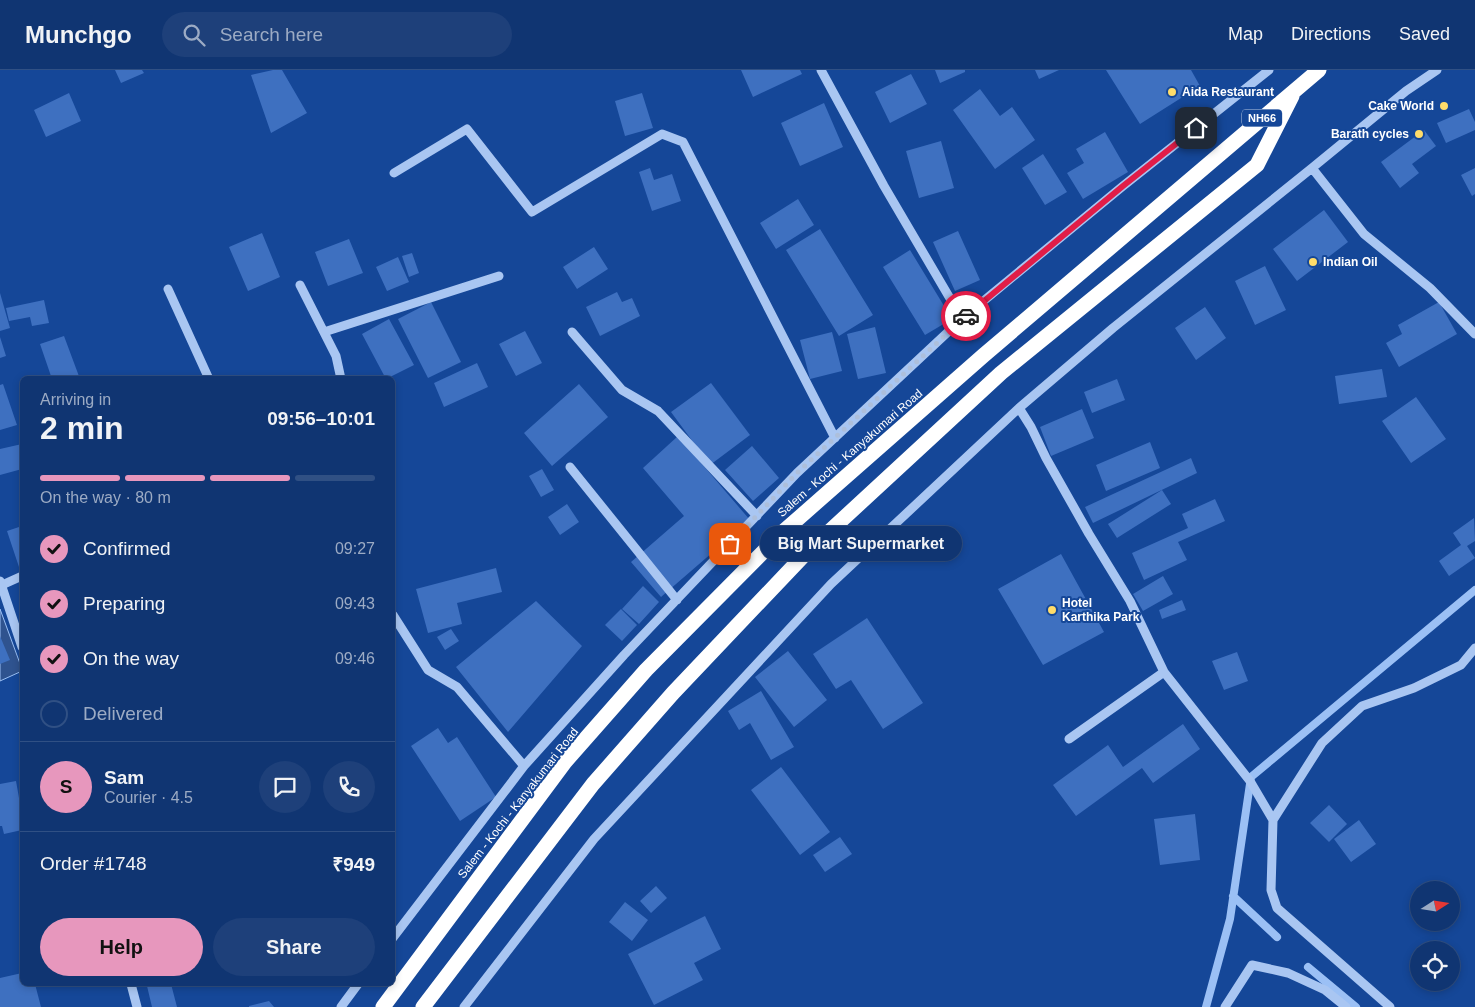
<!DOCTYPE html>
<meta charset="utf-8">
<style>
:root{--surface:#103572;--page:#1e407a;--text:#f1f3f6;--muted:#9cabc4;--line:#305084;--accent:#e797bd}
body{margin:0;font-family:Arial,sans-serif;background:var(--page);color:var(--text);height:100vh;display:flex;flex-direction:column;font-size:19px;white-space:nowrap}
*{box-sizing:border-box;margin:0}
p{font-size:16px;color:var(--muted)}
.icon{flex:none;width:28px;height:28px;fill:none;stroke:currentColor;stroke-width:2;stroke-linecap:round;stroke-linejoin:round}
.map{position:relative;flex:1;overflow:hidden}
.drawer{position:absolute;left:20px;top:306px;width:375px;height:610px;display:flex;flex-direction:column;background:var(--surface);border-radius:8px;box-shadow:0 2px 8px #0003,0 0 0 1px var(--line)}
.drawer>*{flex:none}
.needle{width:32px;rotate:78deg}
.buttons{position:absolute;left:1410px;top:811px;display:grid;gap:10px}
.buttons a{display:grid;place-items:center;width:50px;height:50px;border-radius:50%;background:var(--surface);box-shadow:0 2px 8px #0003,0 0 0 1px var(--line);font-size:25px}
.pin{position:absolute;display:grid;place-items:center;width:42px;height:42px;color:#fff;margin:-21px;border-radius:10px;box-shadow:0 2px 8px #0006}
.courier{position:absolute;display:grid;place-items:center;width:50px;height:50px;margin:-25px;border:4px solid #e11d48;border-radius:50%;background:#fff;color:#222;box-shadow:0 1px 6px #0007}
.bubble{position:absolute;height:35px;border-radius:18px;background:var(--surface);box-shadow:0 2px 8px #0003,0 0 0 1px var(--line);font-size:16px;font-weight:700;line-height:35px;text-align:center}
.summary em{font-style:normal;font-weight:700}
.summary div{display:flex;flex-direction:column-reverse}
.summary{display:flex;align-items:center;justify-content:space-between;height:85px;padding:0 20px}
h1{font-size:32px;font-weight:700;line-height:38px}
.bar{display:grid;grid-template-columns:repeat(4,1fr);gap:8px 5px;align-content:center;height:60px;padding:0 20px}
.bar i{height:6px;border-radius:4px;background:var(--line)}
.bar .selected{background:var(--accent)}
.bar p{grid-column:span 4}
.line{display:flex;align-items:center;gap:12px;padding:0 20px;border-top:1px solid var(--line)}
.line div{flex:1}
.round{display:grid;place-items:center;flex:none;width:52px;height:52px;border-radius:26px;background:var(--page)}
ol{padding:0 20px;list-style:none}
li{display:flex;align-items:center;gap:15px;height:55px}
li p{margin-inline-start:auto}
li .icon{padding:5px;border-radius:50%;background:var(--accent);color:#111;stroke-width:4}
li:last-child{color:var(--muted)}
li i{width:28px;height:28px;border:2px solid var(--line);border-radius:50%}
.primary-button{display:flex;gap:10px;margin-top:auto;padding:10px 20px}
.primary-button a{flex:1;height:58px;border-radius:30px;background:var(--accent);color:#111;font-size:20px;font-weight:700;line-height:58px;text-align:center}
.primary-button a+a{background:var(--page);color:var(--text)}
header{display:flex;align-items:center;gap:30px;box-sizing:border-box;height:70px;padding:0 25px;background:var(--surface);border-bottom:1px solid var(--line)}
header strong{font-size:24px}
nav{display:flex;gap:28px;margin-inline-start:auto;font-size:18px}
.search{width:350px;height:45px;background:var(--page);display:flex;align-items:center;gap:12px;box-sizing:border-box;padding:0 18px;border-radius:28px;color:var(--muted);font-size:19px}
.map>svg:first-child{display:block}
.water{fill:#2f538f;stroke:#9bc0f5}
.lines{fill:none;stroke-linecap:round;stroke-linejoin:round}
.stream{stroke:#9bc0f5;stroke-width:8}
.building{fill:#3e70c0}
.minor{stroke:#a9c6f2;stroke-width:9}
.highway{stroke:#fff;stroke-width:15}
.done{stroke:#adbfdb;stroke-width:5;stroke-dasharray:0 9}
.route{stroke:#e11d48;stroke-width:6}
.poi-dot{fill:#ffdc6a;stroke:#154798;stroke-width:2}
.labels{text-anchor:middle;dominant-baseline:central;stroke-width:4;stroke-linejoin:round;paint-order:stroke}
.shield{fill:#154798;stroke:#b9c8e0;stroke-width:1}
.shield-label{font-size:11px;font-weight:bold;fill:#fff}
.poi-label{font-size:12px;font-weight:bold;fill:#fff;stroke:#154798;text-anchor:start}
.street-label{font-size:12px;fill:#fff;stroke:#154798}
</style>
<header>
<strong>Munchgo</strong>
<div class="search"><svg class="icon" aria-label="search" viewBox="0 0 24 24"><circle cx="10" cy="10" r="6"/><path d="M15 15l6 6"/></svg>Search here</div>
<nav><a>Map</a><a>Directions</a><a>Saved</a></nav>
</header>
<div class="map">
<svg width="1475" height="937" viewBox="0 0 1475 937">
<rect width="100%" height="100%" fill="#154798"/>
<path class="water" d="M0 539 22 599V601L0 611Z"/>
<g class="lines">
<path class="stream" d="M1233 826 1277 867
M1308 897 1356 937
M1206 937 1230 849 1251 707 1475 520"/>
</g>
<path class="building" d="M115 0H142L144 3 121 13Z
M273 0H282L307 43 271 63 251 5Z
M741 0H800L802 4 753 27Z
M935 0H965V2L940 13Z
M1035 0H1059L1039 9Z
M1106 0H1191L1200 16 1140 54Z
M911 4 927 34 890 53 875 22Z
M980 19 1000 46 1012 37 1035 70 995 99 953 40Z
M69 23 81 51 46 67 34 40Z
M642 23 653 58 625 66 615 31Z
M824 33 843 77 800 96 781 53Z
M1469 39 1475 52V60L1446 73 1437 53Z
M1424 60 1436 76 1412 94 1419 103 1400 118 1381 92Z
M1105 62 1128 102 1083 129 1067 103 1084 93 1076 79Z
M941 71 954 118 919 128 906 81Z
M1043 84 1067 122 1045 135 1022 98Z
M650 98 654 110 672 104 681 131 652 141 639 102Z
M1475 98V124L1472 126 1461 105Z
M798 129 814 155 776 179 760 153Z
M1324 140 1348 172 1297 211 1273 179Z
M820 159 873 245 839 266 786 180Z
M958 161 980 210 955 221 933 172Z
M262 163 280 207 248 221 229 177Z
M349 169 363 203 328 216 315 182Z
M594 177 608 199 577 219 563 197Z
M910 180 952 249 925 265 883 197Z
M412 183 419 203 409 207 402 186Z
M398 187 409 212 387 221 376 197Z
M1265 196 1286 240 1255 255 1235 211Z
M617 222 622 232 632 228 640 246 600 266 586 237Z
M0 223 10 258 0 261Z
M44 230 49 253 32 256 30 247 9 251 6 238Z
M431 232 461 292 428 308 398 249Z
M1439 232 1457 264 1399 297 1386 273 1402 264 1398 255Z
M1205 237 1226 268 1196 290 1175 258Z
M389 249 414 295 386 309 362 264Z
M875 257 886 303 858 309 847 264Z
M525 261 542 293 516 306 499 274Z
M832 262 842 301 810 309 800 270Z
M64 266 80 309H52L40 274Z
M0 267 6 286 0 288Z
M477 293 488 317 444 337 434 313Z
M1382 299 1387 327 1339 334 1335 306Z
M1117 309 1125 330 1092 343 1084 322Z
M711 313 750 365 710 395 671 342Z
M3 314 17 355 0 360V315Z
M579 314 608 347 552 396 524 363Z
M1416 327 1446 369 1411 393 1382 351Z
M1082 339 1094 368 1051 386 1040 357Z
M678 366 750 450 661 527 631 492 684 446 643 398Z
M1150 372 1160 398 1106 421 1096 395Z
M22 374V399L0 405V379Z
M752 376 779 408 753 431 725 400Z
M1191 388 1197 403 1093 453 1085 437Z
M542 399 554 420 541 427 529 406Z
M1162 420 1171 434 1117 468 1108 454Z
M1215 429 1225 451 1178 472 1187 490 1144 510 1132 483 1188 458 1182 444Z
M567 434 579 452 560 465 548 447Z
M1474 448 1475 471 1467 476 1475 488 1449 506 1439 491 1461 475 1453 463Z
M22 456V496L19 497 7 461Z
M1061 484 1104 562 1043 595 998 519Z
M496 498 502 522 457 533 462 554 428 563 416 519Z
M1163 506 1173 524 1143 541 1133 524Z
M643 516 659 532 639 554 622 539Z
M1182 530 1186 540 1162 549 1159 540Z
M536 531 582 576 508 662 456 597Z
M621 539 637 555 622 571 605 555Z
M867 548 923 633 883 659 851 610 836 619 813 584Z
M451 559 459 571 445 580 437 567Z
M0 566 10 590 0 594Z
M788 581 827 630 794 657 755 607Z
M1237 582 1248 611 1224 620 1212 591Z
M761 621 794 677 771 690 750 653 739 660 728 641Z
M1183 654 1200 679 1153 713 1142 698 1076 746 1053 715 1108 675 1123 697Z
M438 658 448 673 457 667 496 727 460 751 411 676Z
M781 697 830 762 800 785 751 720Z
M16 711 22 745V760L4 764 2 756H0V714Z
M1329 735 1347 754 1329 772 1310 753Z
M1195 744 1200 790 1160 795 1154 749Z
M1359 750 1376 774 1351 792 1334 769Z
M840 767 852 784 825 802 813 785Z
M656 816 667 828 651 843 640 831Z
M625 832 648 850 632 871 609 852Z
M705 846 721 879 694 893 703 910 654 935 628 884Z
M22 903V914H35L41 937H0V908Z
M156 914H171L177 937H152L147 916Z
M269 931 274 937H249V936Z"/>
<g class="lines">
<path class="minor" d="M821 0 884 116 958 242 964 247
M1312 98 1364 164 1430 218 1475 264
M394 103 467 59 532 142 662 64 683 72 835 368
M300 215 336 286 341 309
M168 219 209 309
M324 262 499 206
M572 262 622 320 658 341 757 446
M1019 338 1031 357 1046 388 1089 464 1130 531 1164 602 1250 711 1273 750
M570 397 677 530
M0 511 22 577
M2 515 22 506
M393 545 428 600 457 617 524 696
M1069 669 1164 602
M392 869 524 696 624 585 797 403 964 247 1123 116 1269 0
M131 914 137 937
M341 937 358 914
M464 937 594 769 831 514 1019 338 1113 258 1312 98 1406 21 1437 0
M1225 937 1252 895 1288 903 1325 920 1346 937
M1390 937 1277 838 1271 820 1273 750 1322 673 1362 636 1414 618 1461 595 1475 578"/>
<path class="highway" d="M383 937 565 692 646 600 784 461 984 285 1319 0
M423 937 593 714 673 623 806 483 1001 303 1257 95 1292 26"/>
</g>
<g class="lines">
<path class="done" d="M730 474 797 403 966 246"/>
<path class="route" d="M966 246 1123 116 1196 58"/>
</g>
<g class="poi-dot">
<circle cx="1172" cy="22" r="5"/>
<circle cx="1444" cy="36" r="5"/>
<circle cx="1419" cy="64" r="5"/>
<circle cx="1313" cy="192" r="5"/>
<circle cx="1052" cy="540" r="5"/>
</g>
<g class="labels">
<rect class="shield" x="1242" y="39.5" width="40" height="17" rx="4"/>
<g class="shield-label">
<text x="1262" y="48">NH66</text>
</g>
<g class="poi-label">
<text x="1182" y="22">Aida Restaurant</text>
<text x="1434" y="36" text-anchor="end">Cake World</text>
<text x="1409" y="64" text-anchor="end">Barath cycles</text>
<text x="1323" y="192">Indian Oil</text>
<text x="1062" y="533">Hotel<tspan x="1062" dy="14">Karthika Park</tspan></text>
</g>
<g class="street-label">
<text transform="translate(850 383) rotate(-41)">Salem - Kochi - Kanyakumari Road</text>
<text transform="translate(518 733) rotate(-52)">Salem - Kochi - Kanyakumari Road</text>
</g>
</g>
</svg>
<div class="buttons">
<a><svg class="needle" viewBox="-14 -14 28 28"><path d="M0-13l5 13h-10z" fill="#e53935"/><path d="M0 13l5-13h-10z" fill="#9cabc4"/></svg></a>
<a><svg class="icon" aria-label="locate" viewBox="0 0 24 24"><circle cx="12" cy="12" r="6"/><path d="M12 2v4M12 18v4M2 12h4M18 12h4"/></svg></a>
</div>
<div class="pin" style="left:730px;top:474px;background:#ea580c"><svg class="icon" aria-label="bag" viewBox="0 0 24 24"><path d="M5 8h14l-1 12H6zM9 8a3 3 0 0 1 6 0"/></svg></div>
<div class="pin" style="left:1196px;top:58px;background:#1f2937"><svg class="icon" aria-label="home" viewBox="0 0 24 24"><path d="M3 11l9-7 9 7M6 9v11h12V9"/></svg></div>
<div class="courier" style="left:966px;top:246px"><svg class="icon" aria-label="car" viewBox="0 0 24 24"><path d="M5 17H2v-5l4-1 3-4h7l3 4 3 1v5h-3M9 17h6M6 11h13"/><circle cx="7" cy="17" r="2"/><circle cx="17" cy="17" r="2"/></svg></div>
<div class="bubble" style="left:760px;top:456px;width:202px">Big Mart Supermarket</div>
<section class="drawer">
<div class="summary"><div><h1>2 min</h1><p>Arriving in</p></div><em>09:56–10:01</em></div>
<div class="bar"><i class="selected"></i><i class="selected"></i><i class="selected"></i><i></i><p>On the way · 80 m</p></div>
<ol>
<li><svg class="icon" aria-label="check" viewBox="0 0 24 24"><path d="M5 12l5 5 9-10"/></svg>Confirmed<p>09:27</p></li>
<li><svg class="icon" aria-label="check" viewBox="0 0 24 24"><path d="M5 12l5 5 9-10"/></svg>Preparing<p>09:43</p></li>
<li><svg class="icon" aria-label="check" viewBox="0 0 24 24"><path d="M5 12l5 5 9-10"/></svg>On the way<p>09:46</p></li>
<li><i></i>Delivered</li>
</ol>
<div class="line" style="height:90px"><b class="round" style="background:var(--accent);color:#111">S</b><div><b>Sam</b><p>Courier · 4.5</p></div><a class="round"><svg class="icon" aria-label="chat" viewBox="0 0 24 24"><path d="M4 5h16v11H9l-5 4z"/></svg></a><a class="round"><svg class="icon" aria-label="phone" viewBox="0 0 24 24"><path d="M5 4h4l2 5-3 2q2 4 5 5l2-3 5 2v4C11 20 4 13 5 4z"/></svg></a></div>
<div class="line" style="height:65px"><div>Order #1748</div><b>₹949</b></div>
<div class="primary-button"><a>Help</a><a>Share</a></div>
</section>
</div>
